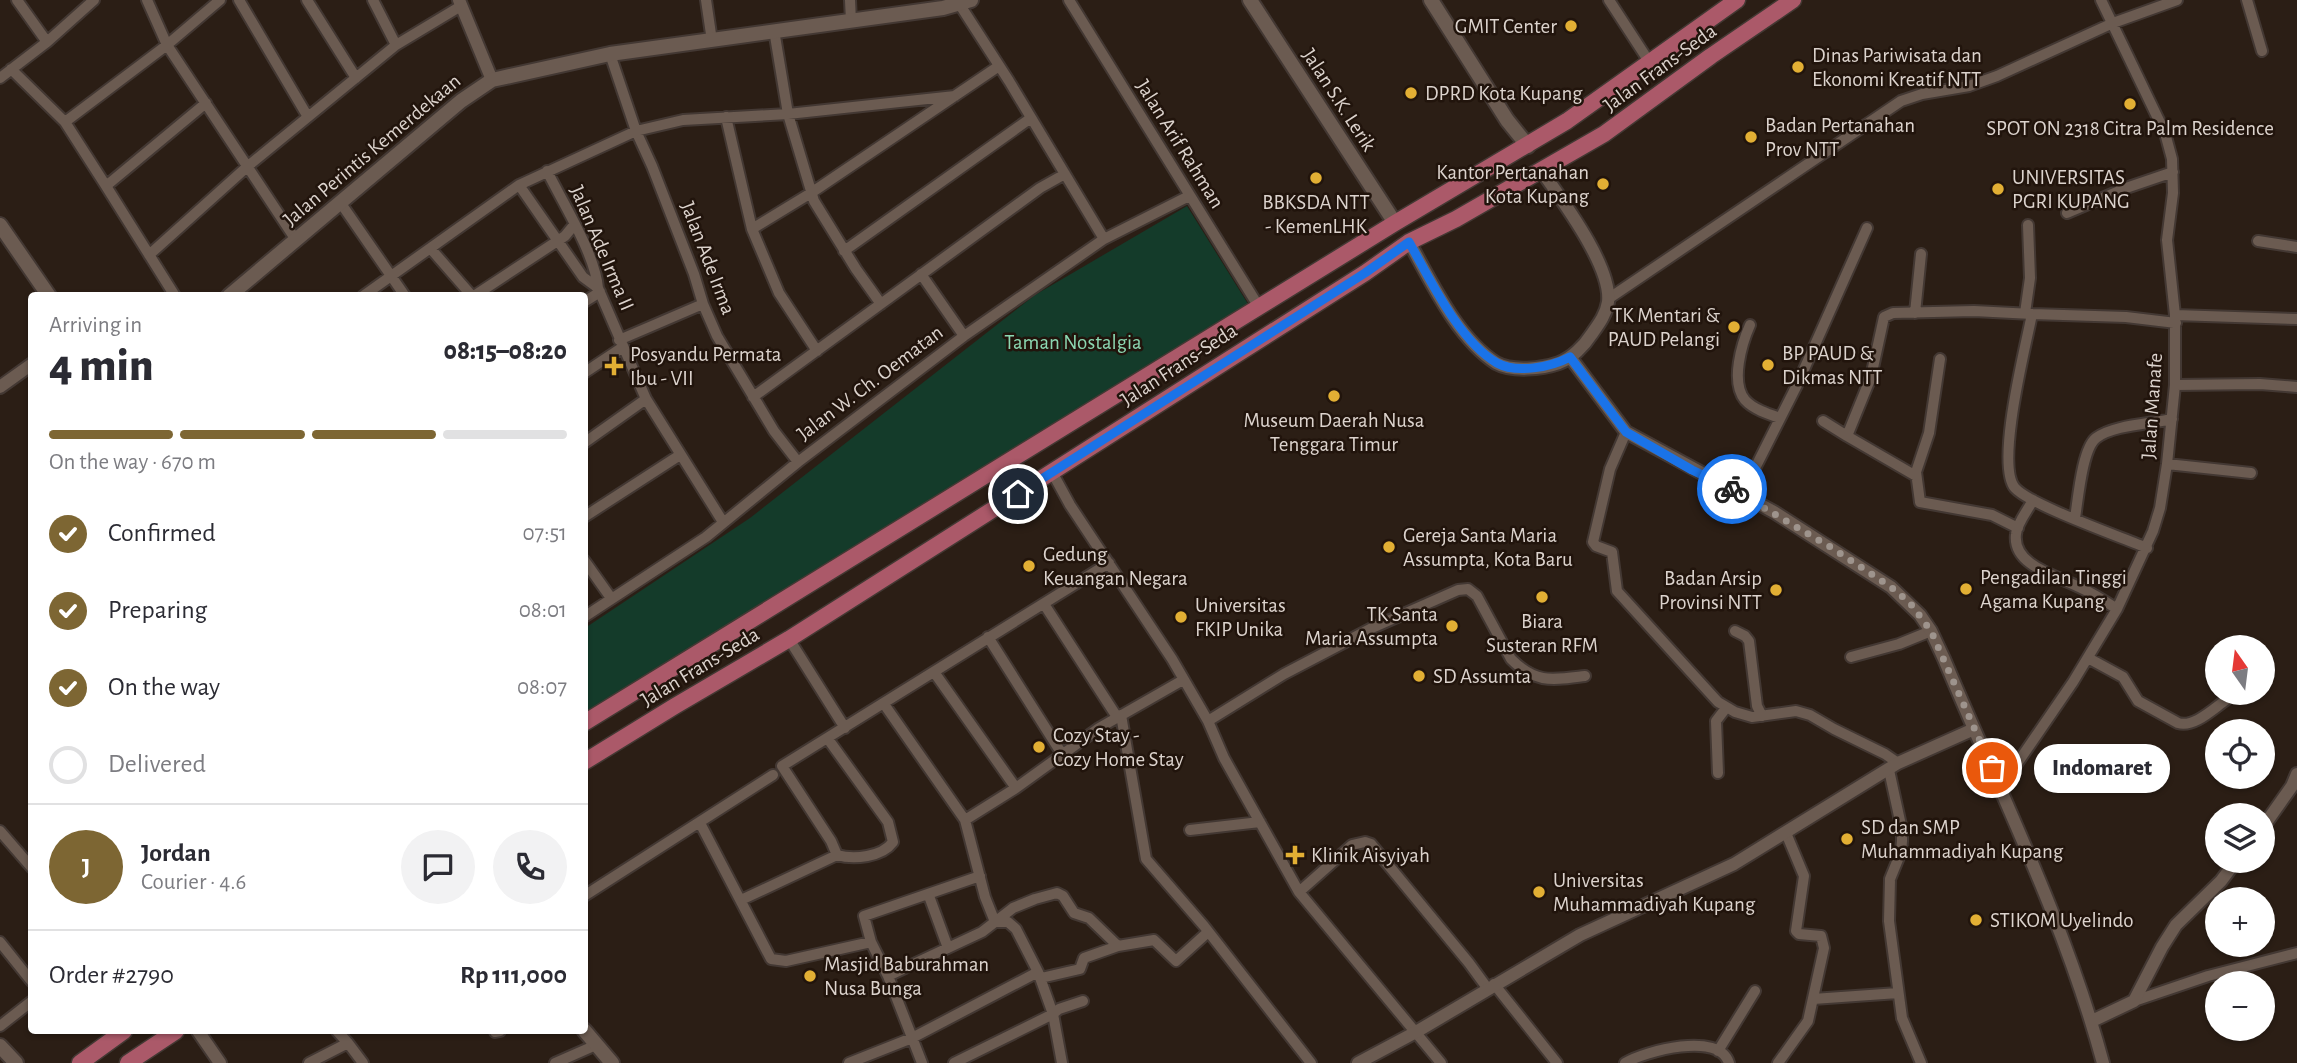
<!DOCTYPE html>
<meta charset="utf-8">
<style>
:root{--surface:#fff;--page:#f2f2f3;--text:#2b2b33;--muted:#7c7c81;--line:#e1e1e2;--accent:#7d6633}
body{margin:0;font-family:"Alegreya Sans",sans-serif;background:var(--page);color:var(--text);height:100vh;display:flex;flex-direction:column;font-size:26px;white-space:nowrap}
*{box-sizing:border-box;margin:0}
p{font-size:23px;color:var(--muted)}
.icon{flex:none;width:38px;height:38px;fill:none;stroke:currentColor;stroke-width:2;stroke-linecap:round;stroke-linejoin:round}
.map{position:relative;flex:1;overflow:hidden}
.panel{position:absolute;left:28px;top:292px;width:560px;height:742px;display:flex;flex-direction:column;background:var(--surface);border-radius:7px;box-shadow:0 2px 5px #0004}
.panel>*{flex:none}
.needle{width:46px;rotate:346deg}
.buttons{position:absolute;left:2205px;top:635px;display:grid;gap:14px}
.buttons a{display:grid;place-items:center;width:70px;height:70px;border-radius:50%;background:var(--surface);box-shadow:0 2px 5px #0004;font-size:35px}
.pin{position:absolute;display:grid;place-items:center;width:60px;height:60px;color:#fff;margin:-30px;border:4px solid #fff;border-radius:50%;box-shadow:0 2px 7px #0007}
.courier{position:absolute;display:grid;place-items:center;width:70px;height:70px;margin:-35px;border:5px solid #1a73e8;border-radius:50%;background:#fff;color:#222;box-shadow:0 2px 9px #0007}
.bubble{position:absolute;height:49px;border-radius:24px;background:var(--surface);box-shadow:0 2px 5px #0004;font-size:23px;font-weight:800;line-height:49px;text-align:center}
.overview em{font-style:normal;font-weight:800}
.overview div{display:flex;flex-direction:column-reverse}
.overview{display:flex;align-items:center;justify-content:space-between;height:119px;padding:0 21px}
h1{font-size:46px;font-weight:800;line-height:52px}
.bar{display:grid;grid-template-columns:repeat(4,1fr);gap:10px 7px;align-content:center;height:84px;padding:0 21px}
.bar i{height:9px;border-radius:5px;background:var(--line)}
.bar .selected{background:var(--accent)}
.bar p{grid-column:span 4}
.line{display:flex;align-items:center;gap:18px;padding:0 21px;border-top:2px solid var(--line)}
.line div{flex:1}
.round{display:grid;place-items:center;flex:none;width:74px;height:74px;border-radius:37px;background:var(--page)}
ol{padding:0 21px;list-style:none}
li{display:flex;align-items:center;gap:21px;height:77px}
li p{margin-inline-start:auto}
li .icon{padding:7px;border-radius:50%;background:var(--accent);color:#fff;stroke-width:4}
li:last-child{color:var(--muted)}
li i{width:38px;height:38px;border:4px solid var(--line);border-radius:50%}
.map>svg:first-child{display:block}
.green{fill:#143b2a}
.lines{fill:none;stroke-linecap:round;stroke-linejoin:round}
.minor-casing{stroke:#433833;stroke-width:14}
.tertiary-casing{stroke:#433833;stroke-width:16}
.secondary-casing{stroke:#433833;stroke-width:18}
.primary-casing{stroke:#433833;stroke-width:19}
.minor{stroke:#6b5b51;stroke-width:10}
.tertiary{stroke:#6b5b51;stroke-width:12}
.secondary{stroke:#6b5b51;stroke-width:14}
.primary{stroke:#ab5969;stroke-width:16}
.done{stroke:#9e948d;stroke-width:7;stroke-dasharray:0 12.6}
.route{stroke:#1a73e8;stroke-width:9}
.poi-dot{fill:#e2af34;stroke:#21140c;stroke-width:2.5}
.labels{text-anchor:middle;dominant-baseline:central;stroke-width:5;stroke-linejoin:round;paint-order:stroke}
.poi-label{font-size:21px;fill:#dcd3cd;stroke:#21140c;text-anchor:start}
.street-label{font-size:21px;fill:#dcd3cd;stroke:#21140c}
.park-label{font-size:21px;fill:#8cd8b2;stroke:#21140c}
</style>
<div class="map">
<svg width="2297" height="1063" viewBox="0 0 2297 1063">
<rect width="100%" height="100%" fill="#2b1e15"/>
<path class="green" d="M1187 206 1248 304 585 713V628L750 518 1035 295Z"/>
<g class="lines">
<g class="minor-casing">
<path id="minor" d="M17 0 47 42
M147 0 167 45 296 240
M239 0 308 117
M307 0 356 78
M373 0 396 45
M706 0 712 41
M850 0 851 21
M1069 0 1259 307
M1609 0 1650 63
M2247 0 2262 51
M960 5 1009 81 1104 239
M774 30 788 114 814 201 856 269 881 304
M610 54 636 131 652 166 694 274 703 304 717 336 774 431 798 462
M11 69 65 122 106 186
M0 78 47 42 94 0
M726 117 752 229
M65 122 167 45 220 0
M547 171C563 203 595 254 598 288L646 399 723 522
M519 185 583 277 598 288
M340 202 405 296
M2067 213 2126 188 2173 172
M2258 241 2297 247
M431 249 472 296
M844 251 1031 118
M149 255 248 166 396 45 461 6
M921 274 964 336
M175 296 106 186 206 103
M363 296 519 185 636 131 683 120 788 114 955 96
M474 296 565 236 574 225
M1608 299 1901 101 1922 94 1969 86 1997 76 2113 23 2177 0
M584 302 600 292
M1915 313 1921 254
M2025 313 2030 278 2028 225
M2175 315 2297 319
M1750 325C1742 343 1730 382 1745 400 1753 409 1768 414 1780 418
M619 340 703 304
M817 351 779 293 752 229 811 193 999 66
M1940 359 1929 433 1916 472 1920 502 1992 515 2018 528
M584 373 623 347
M2175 385 2260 384 2297 387
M753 397 1040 188 1065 174
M1823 421 1847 436
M1626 432 1610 469 1593 542 1596 546 1612 552 1617 591 1718 702 1735 712 1752 717 1796 711 1810 715 1834 729 1885 754 1898 763
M584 443 646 399
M2167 464 2251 473
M1052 472 1070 505 1172 659 1208 721 1224 758 1299 892 1441 1063
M1916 476 1847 436 1871 377 1884 317 1893 313 1974 311 2032 314
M1742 494 1797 385 1867 228
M2033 500C2028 510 2017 523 2016 534 2012 566 2058 576 2079 587 2092 593 2105 601 2117 609
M584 517 680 455
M2075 518C2078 500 2082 449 2096 438 2113 425 2150 424 2172 419
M2147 548C2121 537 2030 505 2015 488 1995 465 2026 345 2032 314L2126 317 2176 323
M584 560 611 598
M1044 604 1117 717
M584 617 706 537 798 462 964 336 1104 239 1189 196
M1735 631 1745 636 1749 641 1757 706 1762 716
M988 637 1062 754
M789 639 845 728
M1851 657 1899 644 1931 631
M2088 658 2123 677 2138 701 2178 723C2194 728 2213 709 2226 700
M934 672 1016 788
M884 704 965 820 985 897 995 922
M1121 715 1146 859 1204 926 1311 1063
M1208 721 1284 674 1372 628 1458 590 1468 589 1477 596 1511 659C1536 684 1552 680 1585 676
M1889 770 1902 830V841L1901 852 1890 879 1889 921 1902 1018 1921 1063
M1718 773 1716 721 1726 708
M2001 787 2073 682 2117 609 2153 531 2160 508 2167 464 2175 385V315L2167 240 2173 193 2172 159 2165 133 2101 0
M965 820 1016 788 1099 728 1183 680
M700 823 771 959 786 961 871 942
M1190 830 1260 822
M0 831 32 868
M837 855 831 841 782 766 1109 563
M1299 892 1352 845 1365 842 1371 844 1469 963 1488 989
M584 896 773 775
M929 896 948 948
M741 900 837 855C854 860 882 857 893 842L888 822 828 739
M995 922H1008L1016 929 1038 972 1053 1014 1062 1063
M0 942 32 982
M888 976 982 932 1013 908 1035 899 1057 893 1063 896 1074 913 1089 918 1118 946
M1041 978 1080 969 1084 958 1118 946 1154 940 1176 961 1208 932
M1494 984 1557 1063
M1813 999 1898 993
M2134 1001 2208 976 2297 953
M0 1026 32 1001
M495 1032 500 1031
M348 1043 363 1063
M1718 1051 1755 991
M309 1063 348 1043 337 1031
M555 1063 596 1045
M849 1063 912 1038 1038 972
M922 1063 888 976 871 942 864 916 980 876
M954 1063 1053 1014 1059 1009 1083 1001
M1625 1063C1645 1051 1719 1031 1729 1063
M1778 1063 1808 1021 1824 948 1821 936 1799 934 1796 931 1804 876 1786 833"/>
</g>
<g class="tertiary-casing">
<path id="tertiary" d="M459 0 492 80
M1409 242C1431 281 1457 338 1496 363 1512 372 1542 369 1559 363 1572 358 1584 346 1591 335 1598 325 1606 315 1608 302 1612 266 1561 199 1541 170
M1570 357 1626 432 1774 512 1891 587 1920 615 1931 631 1944 659C2000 793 2065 922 2103 1063
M0 387 32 364
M2263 827 2292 786 2297 774
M2092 1021 2134 1001 2162 947 2176 925 2221 881 2236 861
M198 1031 220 1063
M1358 1063 1416 1032 1580 935 1734 864 1898 763 1974 729"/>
</g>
<g class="secondary-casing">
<path id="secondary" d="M1250 0 1395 223
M1431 0 1507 120 1528 146
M0 225 49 296
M229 296 461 101 492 80 610 54 943 8 971 0
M584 1030 612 1063
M0 1046 16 1063"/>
</g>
<g class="primary-casing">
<path id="primary" d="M584 723 1395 223 1567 121 1737 0
M584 762 675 706 789 639 1365 273 1409 242 1456 219 1604 134 1711 56 1793 0
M80 1063 124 1031
M128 1063 176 1031"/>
</g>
<use href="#minor" class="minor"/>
<use href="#tertiary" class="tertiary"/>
<use href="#secondary" class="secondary"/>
<use href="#primary" class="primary"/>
</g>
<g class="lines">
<path class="done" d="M1732 489 1832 548 1891 587 1910 603 1931 631 1992 768"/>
<path class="route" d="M1018 494 1365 273 1409 242C1430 279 1459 341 1497 363 1517 374 1551 367 1570 357L1626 432 1692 470 1732 489"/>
</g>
<g class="poi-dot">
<circle cx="1571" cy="26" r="7"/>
<circle cx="1798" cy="67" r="7"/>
<circle cx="1411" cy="93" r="7"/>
<circle cx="2130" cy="104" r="7"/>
<circle cx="1751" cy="137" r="7"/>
<circle cx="1316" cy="178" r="7"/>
<circle cx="1603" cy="184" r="7"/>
<circle cx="1998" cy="189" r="7"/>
<circle cx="1734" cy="327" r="7"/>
<circle cx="1768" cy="365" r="7"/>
<path d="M610.5 355.5h7v7h7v7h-7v7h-7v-7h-7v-7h7z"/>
<circle cx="1334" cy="396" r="7"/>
<circle cx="1389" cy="547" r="7"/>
<circle cx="1029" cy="566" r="7"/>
<circle cx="1966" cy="589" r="7"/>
<circle cx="1776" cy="590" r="7"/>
<circle cx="1542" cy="597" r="7"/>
<circle cx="1181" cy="617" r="7"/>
<circle cx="1452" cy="626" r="7"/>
<circle cx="1419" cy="676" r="7"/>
<circle cx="1039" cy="747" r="7"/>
<circle cx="1847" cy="839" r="7"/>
<path d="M1291.5 844.5h7v7h7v7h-7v7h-7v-7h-7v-7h7z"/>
<circle cx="1539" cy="892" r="7"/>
<circle cx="1976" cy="920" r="7"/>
<circle cx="810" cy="976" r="7"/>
</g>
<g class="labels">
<g class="poi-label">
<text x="1557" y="26" text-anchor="end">GMIT Center</text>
<text x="1812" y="55">Dinas Pariwisata dan<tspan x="1812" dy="24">Ekonomi Kreatif NTT</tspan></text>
<text x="1425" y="93">DPRD Kota Kupang</text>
<text x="1765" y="125">Badan Pertanahan<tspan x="1765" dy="24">Prov NTT</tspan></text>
<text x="2130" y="128" text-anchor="middle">SPOT ON 2318 Citra Palm Residence</text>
<text x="1589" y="172" text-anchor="end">Kantor Pertanahan<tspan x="1589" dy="24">Kota Kupang</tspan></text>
<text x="2012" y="177">UNIVERSITAS<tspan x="2012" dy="24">PGRI KUPANG</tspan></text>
<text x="1316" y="202" text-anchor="middle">BBKSDA NTT<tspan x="1316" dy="24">- KemenLHK</tspan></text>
<text x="1720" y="315" text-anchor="end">TK Mentari &amp;<tspan x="1720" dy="24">PAUD Pelangi</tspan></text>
<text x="1782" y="353">BP PAUD &amp;<tspan x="1782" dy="24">Dikmas NTT</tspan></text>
<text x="630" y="354">Posyandu Permata<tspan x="630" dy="24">Ibu - VII</tspan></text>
<text x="1334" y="420" text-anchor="middle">Museum Daerah Nusa<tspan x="1334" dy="24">Tenggara Timur</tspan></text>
<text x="1403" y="535">Gereja Santa Maria<tspan x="1403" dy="24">Assumpta, Kota Baru</tspan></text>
<text x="1043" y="554">Gedung<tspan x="1043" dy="24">Keuangan Negara</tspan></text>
<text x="1980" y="577">Pengadilan Tinggi<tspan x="1980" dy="24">Agama Kupang</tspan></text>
<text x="1762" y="578" text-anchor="end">Badan Arsip<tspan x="1762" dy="24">Provinsi NTT</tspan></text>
<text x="1195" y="605">Universitas<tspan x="1195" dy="24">FKIP Unika</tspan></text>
<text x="1438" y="614" text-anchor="end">TK Santa<tspan x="1438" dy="24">Maria Assumpta</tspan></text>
<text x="1542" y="621" text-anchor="middle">Biara<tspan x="1542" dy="24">Susteran RFM</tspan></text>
<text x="1433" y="676">SD Assumta</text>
<text x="1053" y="735">Cozy Stay -<tspan x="1053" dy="24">Cozy Home Stay</tspan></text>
<text x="1861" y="827">SD dan SMP<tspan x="1861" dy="24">Muhammadiyah Kupang</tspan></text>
<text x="1311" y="855">Klinik Aisyiyah</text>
<text x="1553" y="880">Universitas<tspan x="1553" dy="24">Muhammadiyah Kupang</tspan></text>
<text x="1990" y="920">STIKOM Uyelindo</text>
<text x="824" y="964">Masjid Baburahman<tspan x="824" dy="24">Nusa Bunga</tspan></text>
</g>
<g class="street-label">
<text transform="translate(1660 68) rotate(-36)">Jalan Frans-Seda</text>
<text transform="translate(1339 100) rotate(57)">Jalan S.K. Lerik</text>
<text transform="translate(1180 144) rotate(58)">Jalan Arif Rahman</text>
<text transform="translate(372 150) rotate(-40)">Jalan Perintis Kemerdekaan</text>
<text transform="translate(602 248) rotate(67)">Jalan Ade Irma II</text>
<text transform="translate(708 258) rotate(69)">Jalan Ade Irma</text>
<text transform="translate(1179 365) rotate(-33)">Jalan Frans-Seda</text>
<text transform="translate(870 383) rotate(-37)">Jalan W. Ch. Oematan</text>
<text transform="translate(2152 406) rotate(-86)">Jalan Manafe</text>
<text transform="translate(700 667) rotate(-31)">Jalan Frans-Seda</text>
</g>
<g class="park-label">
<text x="1073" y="342">Taman Nostalgia</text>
</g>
</g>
</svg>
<div class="buttons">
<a><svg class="needle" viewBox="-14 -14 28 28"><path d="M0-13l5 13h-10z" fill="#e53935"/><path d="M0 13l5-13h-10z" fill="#7c7c81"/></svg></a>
<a><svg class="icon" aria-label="locate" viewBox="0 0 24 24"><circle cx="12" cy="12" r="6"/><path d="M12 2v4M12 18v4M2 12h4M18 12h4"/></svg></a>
<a><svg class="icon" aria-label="layers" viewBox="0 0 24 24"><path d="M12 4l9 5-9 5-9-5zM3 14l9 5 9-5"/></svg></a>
<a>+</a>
<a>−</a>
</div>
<div class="pin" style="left:1992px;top:768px;background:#ea580c"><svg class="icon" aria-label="bag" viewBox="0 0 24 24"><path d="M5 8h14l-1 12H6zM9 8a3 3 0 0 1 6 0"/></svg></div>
<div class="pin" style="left:1018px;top:494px;background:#1f2937"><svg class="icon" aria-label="home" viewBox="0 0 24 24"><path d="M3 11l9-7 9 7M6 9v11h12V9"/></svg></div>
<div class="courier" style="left:1732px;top:489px"><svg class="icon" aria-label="bike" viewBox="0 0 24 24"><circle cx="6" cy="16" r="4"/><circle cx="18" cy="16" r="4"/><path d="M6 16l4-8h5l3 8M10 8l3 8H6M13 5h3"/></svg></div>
<div class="bubble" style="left:2034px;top:744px;width:136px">Indomaret</div>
<section class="panel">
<div class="overview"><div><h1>4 min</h1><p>Arriving in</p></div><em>08:15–08:20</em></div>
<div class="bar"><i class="selected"></i><i class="selected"></i><i class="selected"></i><i></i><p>On the way · 670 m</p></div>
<ol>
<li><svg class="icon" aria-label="check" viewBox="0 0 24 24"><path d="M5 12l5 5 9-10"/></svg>Confirmed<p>07:51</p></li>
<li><svg class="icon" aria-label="check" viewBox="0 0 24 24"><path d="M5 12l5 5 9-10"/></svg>Preparing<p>08:01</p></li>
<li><svg class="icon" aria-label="check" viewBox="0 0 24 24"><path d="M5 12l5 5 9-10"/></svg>On the way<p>08:07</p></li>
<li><i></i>Delivered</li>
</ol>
<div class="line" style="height:126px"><b class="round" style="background:var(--accent);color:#fff">J</b><div><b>Jordan</b><p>Courier · 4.6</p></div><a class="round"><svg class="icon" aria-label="chat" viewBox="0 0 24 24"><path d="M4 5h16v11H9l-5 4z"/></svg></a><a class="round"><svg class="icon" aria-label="phone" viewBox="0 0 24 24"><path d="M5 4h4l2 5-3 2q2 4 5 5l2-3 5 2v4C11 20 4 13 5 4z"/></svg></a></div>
<div class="line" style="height:91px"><div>Order #2790</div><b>Rp 111,000</b></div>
</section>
</div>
